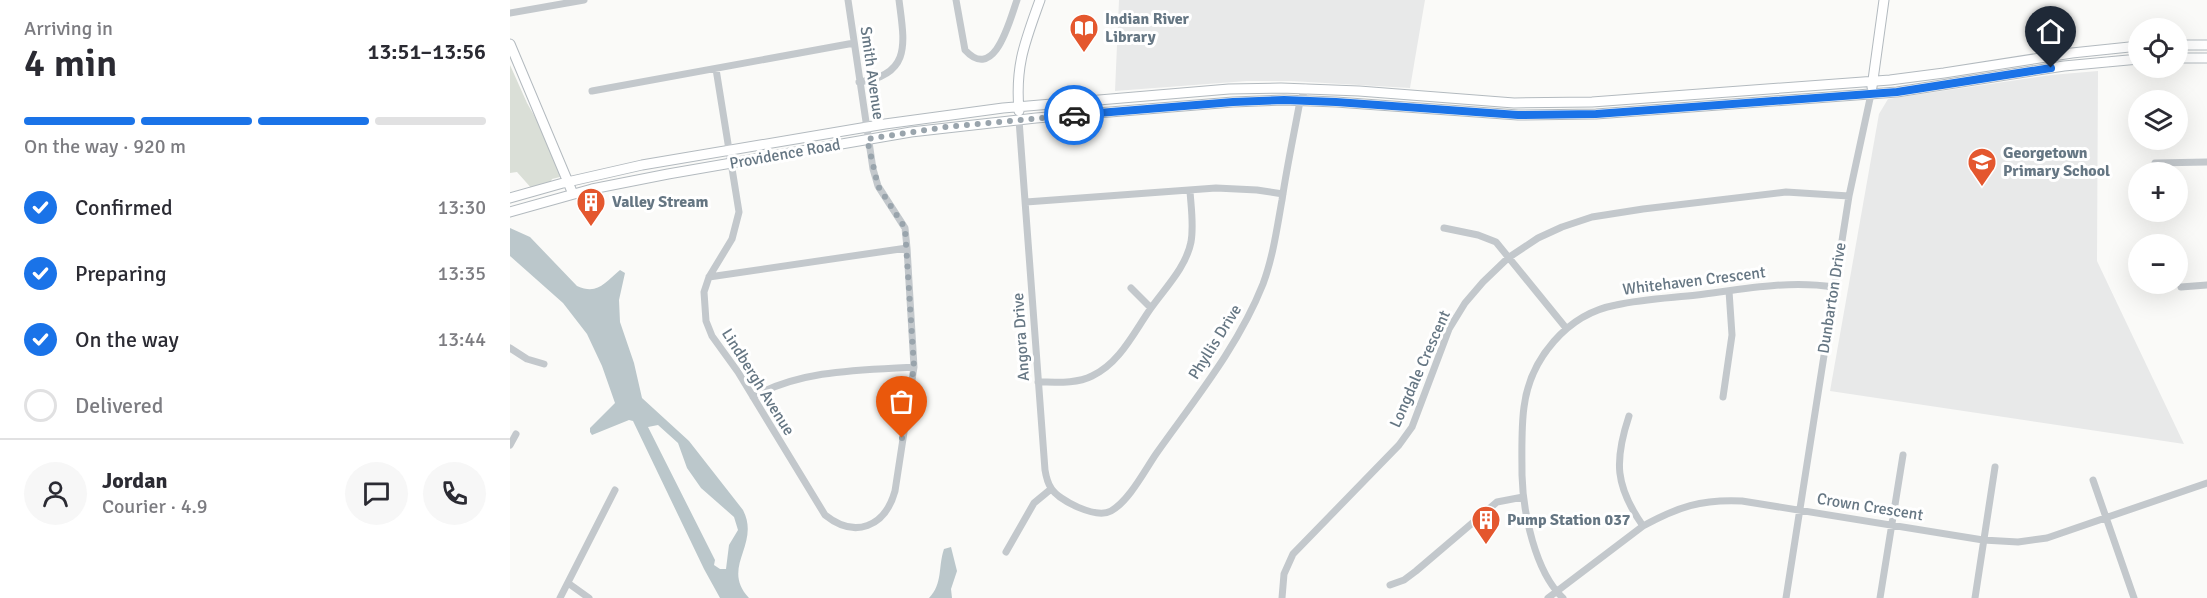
<!DOCTYPE html>
<meta charset="utf-8">
<style>
:root{--surface:#fff;--page:#f7f7f7;--text:#2b2b33;--muted:#7c7c81;--line:#e1e1e2;--accent:#1a73e8}
body{margin:0;font-family:Signika,sans-serif;background:var(--page);color:var(--text);height:100vh;display:flex;flex-direction:column;font-size:22px;white-space:nowrap}
*{box-sizing:border-box;margin:0}
p{font-size:20px;color:var(--muted)}
.icon{flex:none;width:33px;height:33px;fill:none;stroke:currentColor;stroke-width:2;stroke-linecap:round;stroke-linejoin:round}
.map{position:relative;flex:1;overflow:hidden}
.sheet{display:flex;flex-direction:column;background:var(--surface);width:510px}
.sheet>*{flex:none}
.buttons{position:absolute;left:1618px;top:18px;display:grid;gap:12px}
.buttons a{display:grid;place-items:center;width:60px;height:60px;border-radius:50%;background:var(--surface);box-shadow:0 6px 24px #0002;font-size:30px}
.pin{position:absolute;display:grid;place-items:center;width:51px;height:51px;color:#fff;margin:-62px -26px;border-radius:50% 50% 50% 0;rotate:-45deg;box-shadow:0 0 6px #0007}
.pin .icon{rotate:45deg}
.courier{position:absolute;display:grid;place-items:center;width:60px;height:60px;margin:-30px;border:4px solid #1a73e8;border-radius:50%;background:#fff;color:#222;box-shadow:0 2px 8px #0007}
.head em{font-style:normal;font-weight:600}
.head div{display:flex;flex-direction:column-reverse}
.head{display:flex;align-items:center;justify-content:space-between;height:102px;padding:0 24px}
h1{font-size:39px;font-weight:600;line-height:45px}
.bar{display:grid;grid-template-columns:repeat(4,1fr);gap:9px 6px;align-content:center;height:72px;padding:0 24px}
.bar i{height:8px;border-radius:4px;background:var(--line)}
.bar .selected{background:var(--accent)}
.bar p{grid-column:span 4}
.line{display:flex;align-items:center;gap:15px;padding:0 24px;border-top:2px solid var(--line)}
.line div{flex:1}
.round{display:grid;place-items:center;flex:none;width:63px;height:63px;border-radius:32px;background:var(--page)}
ol{padding:0 24px;list-style:none}
li{display:flex;align-items:center;gap:18px;height:66px}
li p{margin-inline-start:auto}
li .icon{padding:6px;border-radius:50%;background:var(--accent);color:#fff;stroke-width:4}
li:last-child{color:var(--muted)}
li i{width:33px;height:33px;border:3px solid var(--line);border-radius:50%}
main{display:flex;flex:1;min-height:0}
.map>svg:first-child{display:block}
.built{fill:#e8e9e9}
.green{fill:#dadfd7}
.water{fill:#bbc7cb;fill-rule:evenodd}
.lines{fill:none;stroke-linecap:round;stroke-linejoin:round}
.secondary-casing{stroke:#b3babf;stroke-width:11}
.street{stroke:#c3c8cc;stroke-width:7}
.secondary{stroke:#fff;stroke-width:9}
.done{stroke:#99a4ac;stroke-width:6;stroke-dasharray:0 10.8}
.route{stroke:#1a73e8;stroke-width:8}
.labels{text-anchor:middle;dominant-baseline:central;stroke-width:6;stroke-linejoin:round;paint-order:stroke}
.poi-label{font-size:16px;font-weight:bold;fill:#657683;stroke:#fff;text-anchor:start}
.street-label{font-size:16px;fill:#657683;stroke:#fff}
</style>
<main>
<section class="sheet">
<div class="head"><div><h1>4 min</h1><p>Arriving in</p></div><em>13:51–13:56</em></div>
<div class="bar"><i class="selected"></i><i class="selected"></i><i class="selected"></i><i></i><p>On the way · 920 m</p></div>
<ol>
<li><svg class="icon" aria-label="check" viewBox="0 0 24 24"><path d="M5 12l5 5 9-10"/></svg>Confirmed<p>13:30</p></li>
<li><svg class="icon" aria-label="check" viewBox="0 0 24 24"><path d="M5 12l5 5 9-10"/></svg>Preparing<p>13:35</p></li>
<li><svg class="icon" aria-label="check" viewBox="0 0 24 24"><path d="M5 12l5 5 9-10"/></svg>On the way<p>13:44</p></li>
<li><i></i>Delivered</li>
</ol>
<div class="line" style="height:108px"><a class="round"><svg class="icon" aria-label="person" viewBox="0 0 24 24"><circle cx="12" cy="8" r="4"/><path d="M4 21q1-7 8-7t8 7"/></svg></a><div><b>Jordan</b><p>Courier · 4.9</p></div><a class="round"><svg class="icon" aria-label="chat" viewBox="0 0 24 24"><path d="M4 5h16v11H9l-5 4z"/></svg></a><a class="round"><svg class="icon" aria-label="phone" viewBox="0 0 24 24"><path d="M5 4h4l2 5-3 2q2 4 5 5l2-3 5 2v4C11 20 4 13 5 4z"/></svg></a></div>
</section>
<div class="map">
<svg width="1697" height="598" viewBox="0 0 1697 598">
<rect width="100%" height="100%" fill="#fafaf8"/>
<path class="built" d="M609 0H915L900 88 781 81H737L605 91Z
M1588 71 1587 261 1674 444 1320 391 1369 114 1378 99 1541 75Z"/>
<path class="green" d="M0 65 17 103 43 149 50 177 42 179 39 185 23 190 7 172 0 173Z"/>
<path class="water" d="M0 228 20 237 67 286C88 295 94 283 110 270L115 273 109 300 110 322 124 363 132 398 179 441 233 510C251 545 210 567 239 598H210L194 569 123 421 119 420 82 435 80 432V428L105 403 92 366 77 334 53 303 0 256ZM148 425 168 443 177 468 191 488 224 517 228 530 219 545 216 569H210L204 565 205 560 138 427Z
M441 547 447 571 441 589 442 598H419C433 584 428 566 434 549Z"/>
<g class="lines">
<g class="secondary-casing">
<path id="secondary" d="M0 44 63 194
M1668 45H1697
M1668 58H1697
M1362 87 1374 0
M509 111C505 65 515 42 530 0
M0 198 53 183 132 165 375 124 493 108 719 89 771 88 849 91 1004 103 1082 102 1380 80 1434 73 1562 53 1629 46
M0 212 82 189 158 174 401 132 526 118 723 102 774 100 826 102 1008 115 1086 114 1387 92 1554 66 1629 59"/>
</g>
<path class="street" d="M446 0 455 50C485 83 500 19 507 0
M0 13 74 0
M206 69 229 212 222 239 199 277 194 292 196 321 202 336 228 372 315 515C345 539 375 527 385 491L404 367 397 248 395 228 368 186 363 169 338 0
M349 82C403 75 394 41 389 0
M82 91 344 43
M509 120 535 470C536 476 537 482 541 488 549 501 586 519 601 511 619 501 635 470 646 454 685 399 728 347 753 284 763 257 767 228 772 200 777 166 784 134 790 101L796 88
M1645 163 1697 162
M516 202 706 188 747 190 773 194
M934 228 968 235 986 242 1056 328
M199 277 397 248
M1671 287 1697 285
M621 288 641 308
M0 348 17 359 34 364
M528 382C545 382 566 384 582 376 610 363 624 332 641 308 656 287 676 267 681 242 684 225 681 207 680 191
M243 397C290 370 350 370 404 367
M1213 397 1222 335 1219 291
M1119 416C1104 461 1105 486 1133 526
M0 445 6 434
M1583 480 1624 598
M496 552 524 503 541 489
M58 583 79 598
M880 585 894 580 906 571 987 502 1013 497
M50 598 105 490
M772 598 774 574 783 554 889 445 902 427 939 329 955 303 973 282 998 258 1028 238 1052 227 1082 217 1133 209 1276 192 1339 196
M1038 598 1133 526C1168 507 1191 499 1232 501L1473 540 1508 542 1537 538 1697 483
M1053 598C1025 572 1013 512 1012 475 1012 453 1011 429 1014 407 1020 359 1057 314 1106 305 1133 299 1160 298 1187 295 1233 289 1278 280 1324 287
M1276 598 1339 196 1361 94
M1370 598 1393 455
M1465 598 1485 467"/>
<use href="#secondary" class="secondary"/>
</g>
<g class="lines">
<path class="done" d="M392 438 404 367 395 228 368 186 357 139 436 127 564 115"/>
<path class="route" d="M564 115 723 102 774 100 826 102 1008 115 1086 114 1387 92 1541 68"/>
</g>
<defs>
<g id="library-pin" transform="scale(1.5)"><path d="M0 17L-7.5 6A9.5 9.5 0 1 1 7.5 6Z" fill="#e4572e" stroke="#fff"/><path d="M-6-4Q-3-5.5-.7-3.5V5Q-3 3-6 4ZM6-4Q3-5.5 .7-3.5V5Q3 3 6 4Z" fill="#fff"/></g>
<g id="school-pin" transform="scale(1.5)"><path d="M0 17L-7.5 6A9.5 9.5 0 1 1 7.5 6Z" fill="#e4572e" stroke="#fff"/><path d="M0-5L7-2L0 1L-7-2ZM-4 1L0 2.5L4 1V4Q0 6-4 4Z" fill="#fff"/></g>
<g id="building-pin" transform="scale(1.5)"><path d="M0 17L-7.5 6A9.5 9.5 0 1 1 7.5 6Z" fill="#e4572e" stroke="#fff"/><path d="M-4-6H4V6H1V3H-1V6H-4ZM-2.5-4.3h1.7v1.8h-1.7ZM.8-4.3h1.7v1.8H.8ZM-2.5-1h1.7V.8h-1.7ZM.8-1h1.7V.8H.8Z" fill="#fff"/></g>
</defs>
<g fill-rule="evenodd">
<use href="#library-pin" x="574" y="28"/>
<use href="#school-pin" x="1472" y="162"/>
<use href="#building-pin" x="81" y="202"/>
<use href="#building-pin" x="976" y="520"/>
</g>
<g class="labels">
<g class="poi-label">
<text x="595" y="19">Indian River<tspan x="595" dy="18">Library</tspan></text>
<text x="1493" y="153">Georgetown<tspan x="1493" dy="18">Primary School</tspan></text>
<text x="102" y="202">Valley Stream</text>
<text x="997" y="520">Pump Station 037</text>
</g>
<g class="street-label">
<text transform="translate(362 73) rotate(82)">Smith Avenue</text>
<text transform="translate(275 154) rotate(-10)">Providence Road</text>
<text transform="translate(1184 281) rotate(-7)">Whitehaven Crescent</text>
<text transform="translate(1322 298) rotate(-81)">Dunbarton Drive</text>
<text transform="translate(511 337) rotate(-94)">Angora Drive</text>
<text transform="translate(705 342) rotate(-58)">Phyllis Drive</text>
<text transform="translate(910 369) rotate(-66)">Longdale Crescent</text>
<text transform="translate(248 382) rotate(58)">Lindbergh Avenue</text>
<text transform="translate(1360 507) rotate(9)">Crown Crescent</text>
</g>
</g>
</svg>
<div class="buttons">
<a><svg class="icon" aria-label="locate" viewBox="0 0 24 24"><circle cx="12" cy="12" r="6"/><path d="M12 2v4M12 18v4M2 12h4M18 12h4"/></svg></a>
<a><svg class="icon" aria-label="layers" viewBox="0 0 24 24"><path d="M12 4l9 5-9 5-9-5zM3 14l9 5 9-5"/></svg></a>
<a>+</a>
<a>−</a>
</div>
<div class="pin" style="left:392px;top:438px;background:#ea580c"><svg class="icon" aria-label="bag" viewBox="0 0 24 24"><path d="M5 8h14l-1 12H6zM9 8a3 3 0 0 1 6 0"/></svg></div>
<div class="pin" style="left:1541px;top:68px;background:#1f2937"><svg class="icon" aria-label="home" viewBox="0 0 24 24"><path d="M3 11l9-7 9 7M6 9v11h12V9"/></svg></div>
<div class="courier" style="left:564px;top:115px"><svg class="icon" aria-label="car" viewBox="0 0 24 24"><path d="M5 17H2v-5l4-1 3-4h7l3 4 3 1v5h-3M9 17h6M6 11h13"/><circle cx="7" cy="17" r="2"/><circle cx="17" cy="17" r="2"/></svg></div>
</div>
</main>
